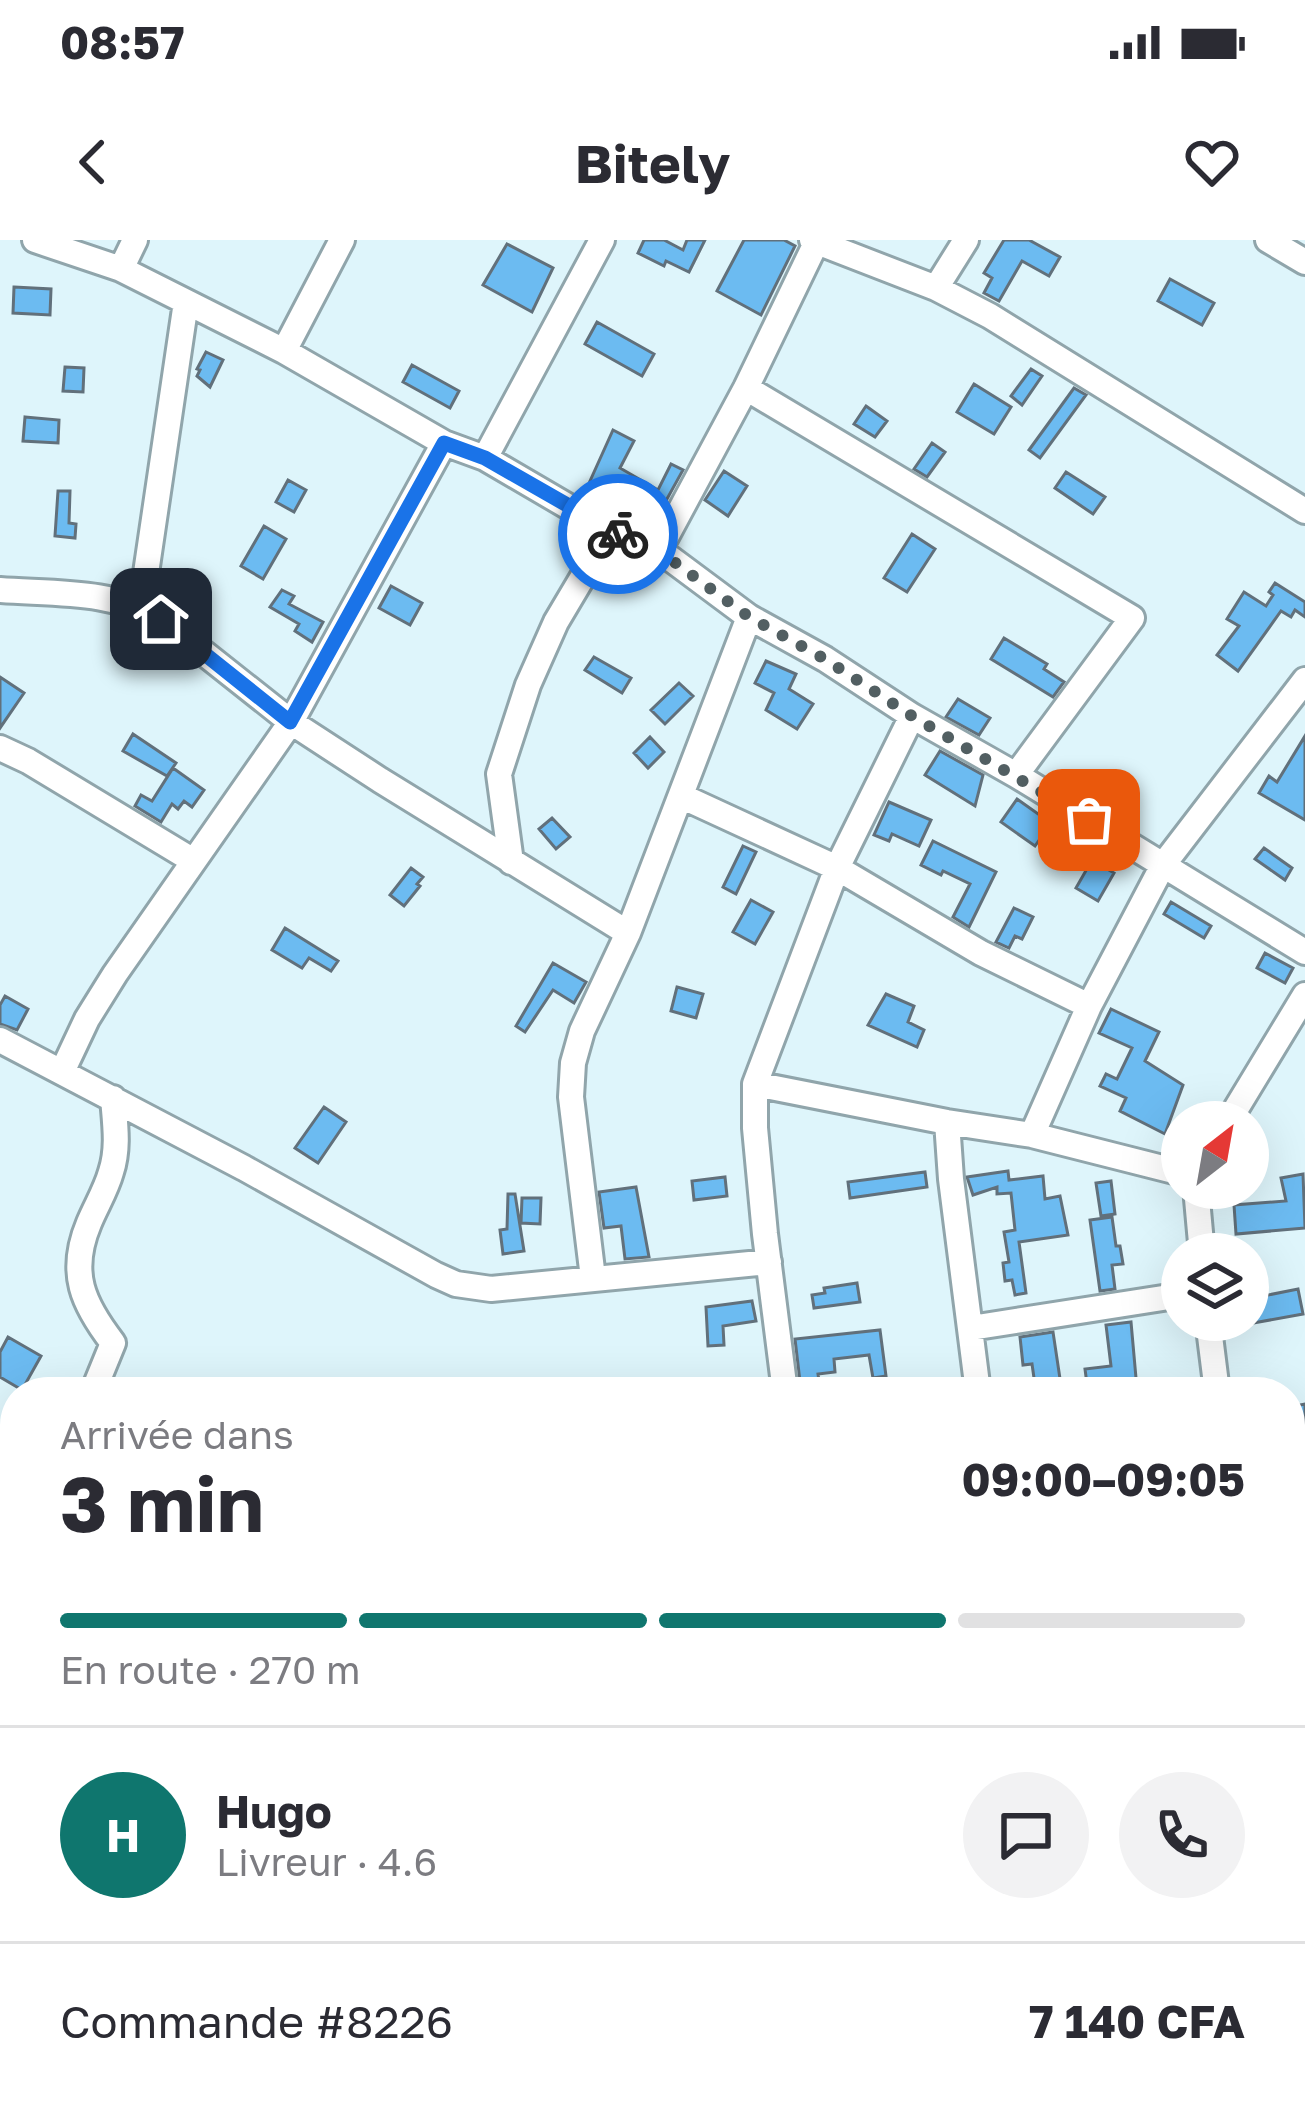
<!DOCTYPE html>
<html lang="fr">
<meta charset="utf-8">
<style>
:root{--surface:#fff;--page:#f2f2f3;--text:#2b2b33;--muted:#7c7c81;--line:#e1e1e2;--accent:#0f766e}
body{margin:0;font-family:"Golos Text",sans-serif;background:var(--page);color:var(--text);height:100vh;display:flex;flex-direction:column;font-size:45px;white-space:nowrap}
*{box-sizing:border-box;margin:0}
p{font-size:39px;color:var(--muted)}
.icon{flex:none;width:66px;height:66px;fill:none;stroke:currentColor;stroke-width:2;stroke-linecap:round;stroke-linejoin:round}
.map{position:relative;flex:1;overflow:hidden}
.details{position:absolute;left:0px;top:1137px;width:1305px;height:747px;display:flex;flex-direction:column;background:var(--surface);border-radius:48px 48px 0 0;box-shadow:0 12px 48px #0002}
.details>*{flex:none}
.needle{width:78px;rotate:31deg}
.tools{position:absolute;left:1161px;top:861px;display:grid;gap:24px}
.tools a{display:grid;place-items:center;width:108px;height:108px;border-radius:50%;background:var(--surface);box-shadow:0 12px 48px #0002;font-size:60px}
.pin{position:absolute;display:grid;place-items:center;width:102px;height:102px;color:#fff;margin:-51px;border-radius:24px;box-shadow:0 6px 18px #0006}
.courier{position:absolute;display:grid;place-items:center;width:120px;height:120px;margin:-60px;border:9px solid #1a73e8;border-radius:50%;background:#fff;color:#222;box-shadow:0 3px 15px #0007}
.head em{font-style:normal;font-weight:700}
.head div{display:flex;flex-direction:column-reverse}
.head{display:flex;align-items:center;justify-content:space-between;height:204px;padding:0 60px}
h1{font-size:78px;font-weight:700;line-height:90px}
.bar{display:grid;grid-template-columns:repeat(4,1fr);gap:18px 12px;align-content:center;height:144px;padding:0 60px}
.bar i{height:15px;border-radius:9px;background:var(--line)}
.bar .on{background:var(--accent)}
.bar p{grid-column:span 4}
.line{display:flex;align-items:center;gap:30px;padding:0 60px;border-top:3px solid var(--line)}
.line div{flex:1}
.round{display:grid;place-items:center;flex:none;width:126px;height:126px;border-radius:63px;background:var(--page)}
.status{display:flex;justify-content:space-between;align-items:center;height:84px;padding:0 60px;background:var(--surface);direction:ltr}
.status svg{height:33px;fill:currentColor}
header{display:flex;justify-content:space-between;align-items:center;height:156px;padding:0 60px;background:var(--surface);font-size:54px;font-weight:700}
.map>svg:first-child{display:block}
.building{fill:#6cbbf1;stroke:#61707b;stroke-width:3}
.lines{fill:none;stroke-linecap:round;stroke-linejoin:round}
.minor-casing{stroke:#90a5ab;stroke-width:30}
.minor{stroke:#fff;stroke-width:24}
.done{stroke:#525f62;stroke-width:12;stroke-dasharray:0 21.6}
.route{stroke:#1a73e8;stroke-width:15}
</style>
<div class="status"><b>08:57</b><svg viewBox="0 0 49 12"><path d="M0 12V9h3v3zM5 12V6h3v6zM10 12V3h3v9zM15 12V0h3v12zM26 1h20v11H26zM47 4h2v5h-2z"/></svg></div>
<header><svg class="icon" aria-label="back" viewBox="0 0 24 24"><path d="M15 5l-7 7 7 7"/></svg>Bitely<svg class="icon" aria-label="heart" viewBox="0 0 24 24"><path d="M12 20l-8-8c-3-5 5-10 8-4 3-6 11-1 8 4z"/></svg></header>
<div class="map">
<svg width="1305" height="1882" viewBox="0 0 1305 1882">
<rect width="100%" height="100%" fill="#def5fb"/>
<path class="building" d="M644 0H664L683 10 687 0H705L689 32 666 21 664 26 638 13Z
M744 0H784L795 6 761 75 717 51Z
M1004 0H1029L1060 17 1049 36 1022 21 999 61 984 53 992 38 984 33Z
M507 4 553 28 532 72 483 45Z
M1170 39 1214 63 1202 85 1158 61Z
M14 47 51 49 50 75 13 73Z
M597 82 654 114 642 136 585 104Z
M206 112 223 120 210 147 197 136 200 130 197 129Z
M412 125 459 151 450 168 403 142Z
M65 127 84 128 83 152 63 151Z
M1031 129 1042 136 1022 165 1011 156Z
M974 144 1011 167 994 194 957 172Z
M1074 148 1086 155 1040 218 1029 210Z
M866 166 887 181 875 197 854 184Z
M25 177 59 180 58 203 23 201Z
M613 190 634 201 620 228 658 250 671 224 683 230 657 277 636 265 628 280 617 276 605 269 614 254 590 241Z
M932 203 945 212 927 237 914 229Z
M724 231 747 246 728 276 705 260Z
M1066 232 1105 257 1093 274 1055 248Z
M288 240 306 250 294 272 276 262Z
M58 251H70L69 283 76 284 75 298 55 296Z
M264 286 286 299 263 339 241 326Z
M912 294 935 309 907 352 884 338Z
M1275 343 1305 362V377L1295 370 1291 377 1281 371 1238 431 1217 415 1239 386 1227 379 1244 352 1266 366 1273 355 1269 352Z
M391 346 422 363 410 385 379 368Z
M282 350 294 356 289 364 323 382 312 402 295 391 299 384 270 367Z
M1004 398 1047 424 1044 429 1064 442 1053 457 991 419Z
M594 417 631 438 622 453 585 430Z
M766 421 796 434 789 449 813 464 797 489 766 470 774 453 755 443Z
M0 437 24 453 0 488Z
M679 443 693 456 665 484 651 470Z
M958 459 990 478 979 495 946 477Z
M133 494 176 523 167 536 123 511Z
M1305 496V580L1259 553 1269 536 1277 542Z
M650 497 664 512 648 528 634 513Z
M940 511 983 535 975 566 925 535Z
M173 528 204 550 192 567 184 561 178 569 172 564 161 582 135 566 141 555 152 561Z
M1017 559 1051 583 1035 606 1001 582Z
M889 562 931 580 919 606 892 594 889 601 874 595Z
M552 578 570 597 556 609 539 589Z
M933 601 996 632 969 687 953 677 970 644 943 631 941 635 921 625Z
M743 606 756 612 736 654 723 647Z
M1264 608 1292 628 1285 640 1255 619Z
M1092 620 1114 633 1098 661 1076 648Z
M411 628 423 637 417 644 420 646 404 666 390 655Z
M751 660 773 672 755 704 733 692Z
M1171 662 1211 686 1204 698 1164 674Z
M1014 668 1033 677 1022 699 1015 696 1009 708 996 702Z
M285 688 338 721 331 731 309 718 302 728 272 710Z
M1265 713 1293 728 1285 743 1257 728Z
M553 723 586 742 574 763 553 750 525 792 516 786Z
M677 747 703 754 696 778 671 771Z
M886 754 914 766 908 782 924 790 917 807 868 785Z
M5 756 28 769 17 790 0 784V765Z
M1111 769 1159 792 1145 821 1183 845 1165 894 1120 871 1126 858 1100 846 1106 834 1117 839 1132 808 1099 793Z
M324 867 346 882 318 923 295 908Z
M1008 931 1009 940 1043 936 1045 959 1060 956 1068 995 1019 1002 1026 1053 1015 1055 1012 1040 1005 1041 1003 1023 1009 1022 1004 992 1015 990 1011 953 997 954V947L973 955 967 937Z
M925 932 927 947 850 958 848 942Z
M1303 934 1305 988 1236 994 1234 965 1286 961 1281 938Z
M725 937 727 956 694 960 692 941Z
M1111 941 1115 974 1101 976 1096 943Z
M636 947 649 1017 625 1019 621 986 604 988 599 952Z
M508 954H515L524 1011 503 1014 500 990 507 989Z
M522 958H541L540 984 521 983Z
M1112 977 1116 1006H1120L1123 1024 1112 1025 1115 1049 1100 1051 1090 980Z
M857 1043 860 1062 814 1068 812 1055 825 1053 824 1048Z
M1298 1049 1303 1074 1248 1084V1059Z
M752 1061 756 1081 723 1086 724 1105 708 1106 706 1067Z
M1131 1082 1137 1149 1088 1152 1085 1129 1111 1126 1106 1085Z
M880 1090 886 1136 873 1138 869 1115 834 1119 835 1132 818 1134 820 1148 801 1150 795 1099Z
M1053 1092 1062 1152H1036L1032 1124 1023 1125 1020 1097Z
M8 1097 41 1116 22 1150 0 1137V1112Z
M1305 1164V1197L1290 1200V1167Z"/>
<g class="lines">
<g class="minor-casing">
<path id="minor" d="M35 0 121 29 284 111 444 203 485 218 610 291 659 310 749 377 825 419 912 476 1016 535 1305 712
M812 0 936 48 990 76 1305 271
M1268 0 1305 22
M121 29 135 0
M936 48 966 0
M284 111 342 0
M746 148 1132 378 1016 535
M485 218 602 0
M659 310 746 148 816 3
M0 350C55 354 113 350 161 379L291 482 380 540 628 693
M141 367 186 62
M0 508 28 521 192 620
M681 556 837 628 981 713 1089 766
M511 622 499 534 528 445 556 382 610 291
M0 800 244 928 436 1035 456 1044 491 1049 769 1022
M62 832 87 779 115 734 291 482 444 203
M755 844 947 882 1032 895 1182 933
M947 882 951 939 978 1152
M1228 882 1305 755
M1032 895 1089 766 1163 625 1305 440
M1196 948 1202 1014
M593 1038 571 857 573 823 582 791 628 693 749 377
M1208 1080 1217 1152
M971 1088 1182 1055
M93 1152 113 1103C83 1064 68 1033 89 983 96 966 106 950 111 932 119 908 115 883 113 858
M785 1152 765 994 755 888V844L837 628 912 476
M1290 1227 1305 1225
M0 1296 15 1302
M0 1408 7 1397 15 1374
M1290 1416 1305 1413
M1290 1619 1305 1618
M0 1806 15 1802
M734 1869 735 1882
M909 1869 911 1882
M1107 1869 1109 1882
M153 1882 161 1869
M379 1882 388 1869
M598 1882 607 1869
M1276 1882 1279 1869"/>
</g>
<use href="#minor" class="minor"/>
</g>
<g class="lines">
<path class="done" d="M618 294 658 310 749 377 825 419 912 476 1089 580"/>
<path class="route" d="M161 379 290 482 444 203 485 218 618 294"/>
</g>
</svg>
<div class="tools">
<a><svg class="needle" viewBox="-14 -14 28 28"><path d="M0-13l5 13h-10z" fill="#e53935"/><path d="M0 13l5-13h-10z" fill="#7c7c81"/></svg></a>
<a><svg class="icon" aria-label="layers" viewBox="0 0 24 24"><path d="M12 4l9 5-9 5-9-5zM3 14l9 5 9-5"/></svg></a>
</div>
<div class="pin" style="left:1089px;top:580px;background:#ea580c"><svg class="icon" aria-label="bag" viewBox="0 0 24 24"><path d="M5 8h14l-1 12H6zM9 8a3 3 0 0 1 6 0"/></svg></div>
<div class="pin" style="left:161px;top:379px;background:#1f2937"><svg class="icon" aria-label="home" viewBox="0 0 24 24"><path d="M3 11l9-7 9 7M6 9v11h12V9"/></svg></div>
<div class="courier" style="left:618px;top:294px"><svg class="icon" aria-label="bike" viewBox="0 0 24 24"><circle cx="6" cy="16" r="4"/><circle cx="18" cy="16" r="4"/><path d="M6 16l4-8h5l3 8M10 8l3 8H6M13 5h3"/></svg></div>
<section class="details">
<div class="head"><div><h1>3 min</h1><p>Arrivée dans</p></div><em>09:00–09:05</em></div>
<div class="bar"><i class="on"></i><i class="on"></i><i class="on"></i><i></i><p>En route · 270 m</p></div>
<div class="line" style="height:216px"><b class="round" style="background:var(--accent);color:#fff">H</b><div><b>Hugo</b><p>Livreur · 4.6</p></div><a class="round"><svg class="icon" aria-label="chat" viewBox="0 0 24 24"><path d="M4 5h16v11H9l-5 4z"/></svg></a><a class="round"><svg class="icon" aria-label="phone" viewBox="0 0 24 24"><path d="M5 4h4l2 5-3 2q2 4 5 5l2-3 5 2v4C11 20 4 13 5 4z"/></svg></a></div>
<div class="line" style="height:156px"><div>Commande #8226</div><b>7 140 CFA</b></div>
</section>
</div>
